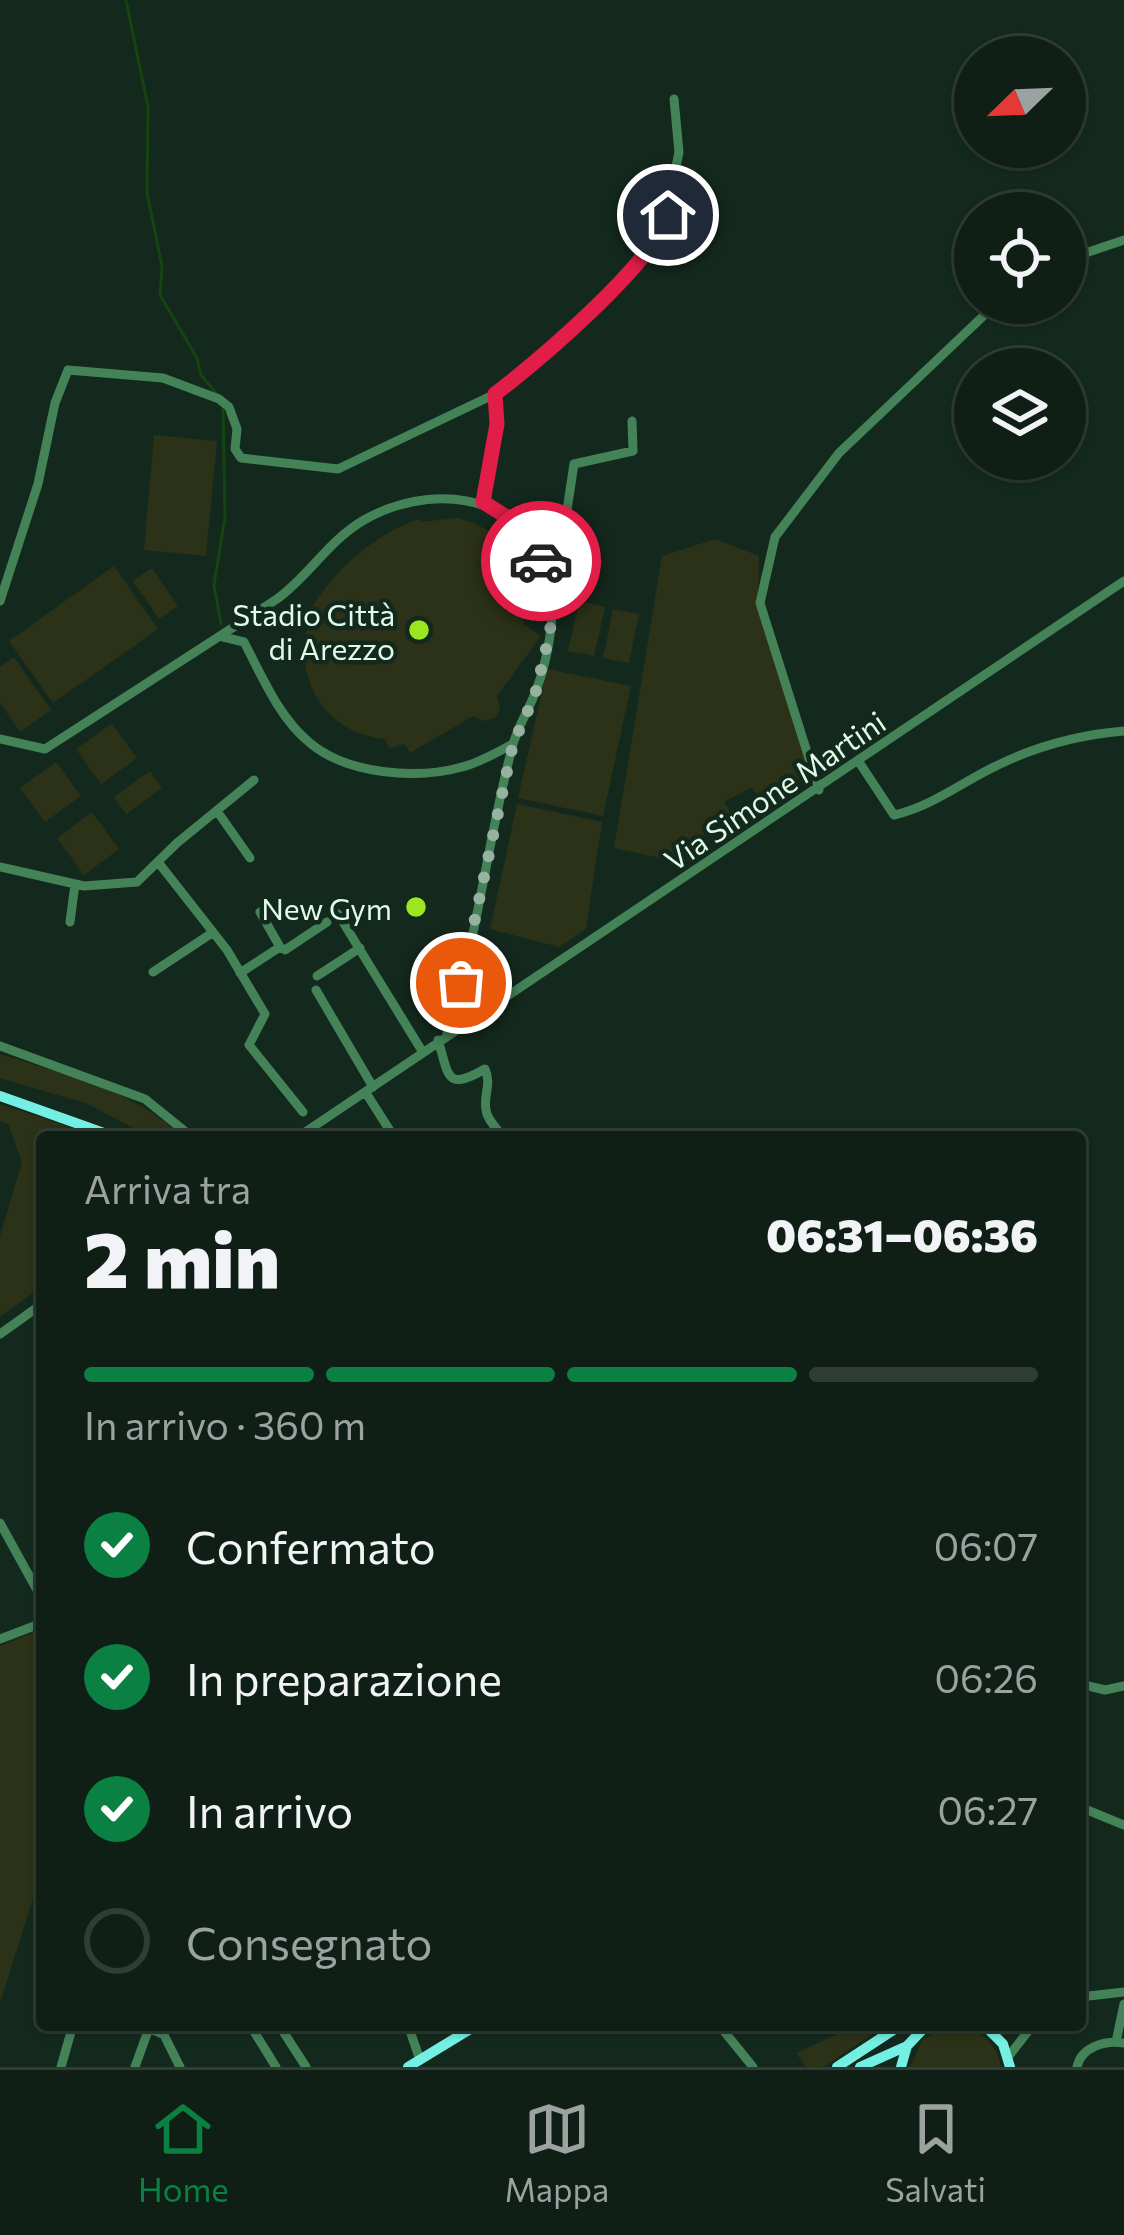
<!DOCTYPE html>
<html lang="it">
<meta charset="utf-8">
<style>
:root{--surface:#0f1f16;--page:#18271f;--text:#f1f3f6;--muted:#9ba2a1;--line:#2f3d35;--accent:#0b8043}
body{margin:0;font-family:Commissioner,sans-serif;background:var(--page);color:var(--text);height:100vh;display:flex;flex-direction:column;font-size:45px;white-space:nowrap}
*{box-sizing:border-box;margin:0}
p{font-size:39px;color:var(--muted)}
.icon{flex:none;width:66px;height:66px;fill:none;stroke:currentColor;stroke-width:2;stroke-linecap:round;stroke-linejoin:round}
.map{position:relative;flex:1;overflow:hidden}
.sheet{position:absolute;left:36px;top:1131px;width:1050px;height:900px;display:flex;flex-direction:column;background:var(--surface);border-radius:12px;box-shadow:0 3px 9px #0004,0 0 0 3px var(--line)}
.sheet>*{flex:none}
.needle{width:78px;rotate:247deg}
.fabs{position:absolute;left:954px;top:36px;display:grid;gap:24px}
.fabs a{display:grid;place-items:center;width:132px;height:132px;border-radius:50%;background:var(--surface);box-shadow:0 3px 9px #0004,0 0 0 3px var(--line);font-size:60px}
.pin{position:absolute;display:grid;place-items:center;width:102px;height:102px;color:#fff;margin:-51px;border:6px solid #fff;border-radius:50%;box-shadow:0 3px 12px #0007}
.courier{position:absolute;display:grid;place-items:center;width:120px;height:120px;margin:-60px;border:9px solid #e11d48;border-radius:50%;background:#fff;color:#222;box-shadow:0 3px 15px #0007}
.summary em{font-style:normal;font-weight:800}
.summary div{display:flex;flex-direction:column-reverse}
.summary{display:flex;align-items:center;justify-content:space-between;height:204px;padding:0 48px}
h1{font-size:78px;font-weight:800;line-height:90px}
.bar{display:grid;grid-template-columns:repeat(4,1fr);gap:18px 12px;align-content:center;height:144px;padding:0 48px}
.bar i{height:15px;border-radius:9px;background:var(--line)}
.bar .current{background:var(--accent)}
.bar p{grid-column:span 4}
ol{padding:0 48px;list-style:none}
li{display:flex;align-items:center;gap:36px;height:132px}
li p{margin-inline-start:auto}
li .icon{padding:12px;border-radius:50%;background:var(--accent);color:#fff;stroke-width:4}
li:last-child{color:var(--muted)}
li i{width:66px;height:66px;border:6px solid var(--line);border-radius:50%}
.dock{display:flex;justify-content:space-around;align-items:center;height:168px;border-top:3px solid var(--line);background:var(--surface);font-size:33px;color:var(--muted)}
.dock a{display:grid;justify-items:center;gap:6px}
.dock .current{color:var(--accent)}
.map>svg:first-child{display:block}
.green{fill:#2c3217}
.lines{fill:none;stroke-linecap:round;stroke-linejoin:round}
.stream{stroke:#164411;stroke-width:3}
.minor{stroke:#448258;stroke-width:9}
.major{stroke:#73efe3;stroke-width:10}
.done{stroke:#98b2a2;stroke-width:12;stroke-dasharray:0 21.6}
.route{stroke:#e11d48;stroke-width:15}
.poi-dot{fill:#9be621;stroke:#14291d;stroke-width:4.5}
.labels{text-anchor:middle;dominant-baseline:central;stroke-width:9;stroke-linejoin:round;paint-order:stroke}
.poi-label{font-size:30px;fill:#dffbea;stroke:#14291d;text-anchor:end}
.street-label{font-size:30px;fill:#dffbea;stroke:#14291d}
</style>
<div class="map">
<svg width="1124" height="2067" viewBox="0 0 1124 2067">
<rect width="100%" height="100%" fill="#14291d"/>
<path class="green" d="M154 435 217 441 206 556 144 550Z
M457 518C507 530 540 573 523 624L541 636 497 696 500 709 495 718 484 721 473 716 410 753 405 744 389 748 385 739C324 733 291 677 310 620L305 618C330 575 371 535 419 519L421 522Z
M715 539 759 556 758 606 809 772 763 805 752 787 724 802 734 818 665 859 614 848 662 556Z
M114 566 158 629 53 703 9 641Z
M152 568 178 606 159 619 133 581Z
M579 601 605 607 594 656 568 651Z
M613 609 639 614 629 663 603 658Z
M14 657 51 710 20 732 0 703V667Z
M547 669 631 686 603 816 518 798Z
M112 724 137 758 101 784 76 749Z
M56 762 81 796 45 822 20 788Z
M150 771 162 788 126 814 114 797Z
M517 804 602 822 586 929 559 947 490 929Z
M92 812 119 849 84 875 57 838Z
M0 1054C65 1075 133 1089 183 1137H150L88 1104 0 1078Z
M0 1104 99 1137H42V1286L0 1317V1236L22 1162 8 1124 0 1121Z
M42 1629 40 1876 0 2003V1646Z
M857 2025H886L823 2067H806L796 2053Z
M951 2025C978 2028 996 2040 1001 2067H910L923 2039Z"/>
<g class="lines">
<path class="stream" d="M126 0 148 107 147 193 162 266 160 295 197 358 201 375 219 397
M221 624 214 585 225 517 223 405"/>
<path class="minor" d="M1065 260 1124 240
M483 502 497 424 495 394 561 339 637 262 663 230 679 152 674 99
M554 595 574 464 633 451 632 421
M0 601 38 484 55 403 68 370 163 378 219 399 229 407 237 429 235 449 241 458 338 469 495 394
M223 637 244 642C262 676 279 718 310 743 347 774 416 780 462 767 479 763 497 752 513 744
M0 739 45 749 277 599C309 576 328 541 364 520 445 474 552 502 552 609 552 636 544 673 533 698 526 715 516 730 512 748 487 843 477 941 447 1034
M859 762 894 815C929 807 957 786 988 770 1032 747 1075 735 1124 731
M819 790 760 603 775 537 839 453 997 303
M217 811 250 858
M158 862 227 950 265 1014 249 1045 303 1112
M0 867 84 886 137 882 177 843 254 780
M338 914 422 1051
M70 922 75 884
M280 947 285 950 327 922
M153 972 212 933
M240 973 280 947 260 912 271 905
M317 976 360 948
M316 990 373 1087
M438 1040C449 1075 445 1092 485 1069 492 1085 483 1095 486 1110 487 1120 497 1128 503 1137
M0 1046 145 1099 192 1137
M366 1093 394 1137
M298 1137 1124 581
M0 1334 42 1304
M0 1523 42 1599
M0 1639 42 1623
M1080 1684 1105 1690 1124 1686
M1080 1807 1124 1825
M1080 1997 1124 1992
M250 2025 276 2067
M279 2025 306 2067
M408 2025 420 2060
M719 2025 753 2067
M984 2025H1008
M1116 2042 1124 2004
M1008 2057 1033 2025
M61 2067 73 2025
M135 2067 149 2028 164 2035 180 2067
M1077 2067C1081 2047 1105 2040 1124 2043"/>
<path class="major" d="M0 1096 115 1137
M984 2025 1003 2044 1010 2067
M408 2067 477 2025
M837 2067 901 2025
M860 2067 907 2046
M901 2067 907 2046 927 2025"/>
</g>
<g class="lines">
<path class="done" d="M461 983 513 744 535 695 550 632 552 607 541 561"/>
<path class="route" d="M541 561 510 519 483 502 497 424 495 394C538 361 653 264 668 215"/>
</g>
<g class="poi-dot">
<circle cx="419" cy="630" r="12"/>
<circle cx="416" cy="907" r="12"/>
</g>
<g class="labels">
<g class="poi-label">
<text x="395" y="613">Stadio Città<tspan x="395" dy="34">di Arezzo</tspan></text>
<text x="392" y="907">New Gym</text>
</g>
<g class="street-label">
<text transform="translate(774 790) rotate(-34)">Via Simone Martini</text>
</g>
</g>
</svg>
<div class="fabs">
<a><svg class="needle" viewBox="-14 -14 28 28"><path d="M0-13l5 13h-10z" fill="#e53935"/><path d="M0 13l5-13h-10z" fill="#9ba2a1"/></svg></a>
<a><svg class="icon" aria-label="locate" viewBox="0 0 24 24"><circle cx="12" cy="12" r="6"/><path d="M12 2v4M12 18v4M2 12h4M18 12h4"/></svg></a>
<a><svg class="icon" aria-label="layers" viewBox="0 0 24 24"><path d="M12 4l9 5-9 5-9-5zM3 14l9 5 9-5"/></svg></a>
</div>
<div class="pin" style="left:461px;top:983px;background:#ea580c"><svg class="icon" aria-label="bag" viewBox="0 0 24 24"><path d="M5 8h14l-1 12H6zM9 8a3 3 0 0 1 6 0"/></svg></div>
<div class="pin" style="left:668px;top:215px;background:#1f2937"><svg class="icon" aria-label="home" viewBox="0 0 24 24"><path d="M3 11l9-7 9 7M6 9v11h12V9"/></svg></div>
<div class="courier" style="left:541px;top:561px"><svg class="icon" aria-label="car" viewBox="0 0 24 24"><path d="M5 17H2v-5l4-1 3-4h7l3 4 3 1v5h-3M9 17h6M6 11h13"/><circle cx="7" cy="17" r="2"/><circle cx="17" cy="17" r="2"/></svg></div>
<section class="sheet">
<div class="summary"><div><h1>2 min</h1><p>Arriva tra</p></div><em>06:31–06:36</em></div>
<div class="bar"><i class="current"></i><i class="current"></i><i class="current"></i><i></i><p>In arrivo · 360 m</p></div>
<ol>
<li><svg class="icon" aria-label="check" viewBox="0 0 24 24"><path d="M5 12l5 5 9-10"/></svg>Confermato<p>06:07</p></li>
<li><svg class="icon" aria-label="check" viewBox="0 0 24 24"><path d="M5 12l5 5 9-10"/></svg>In preparazione<p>06:26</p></li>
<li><svg class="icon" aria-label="check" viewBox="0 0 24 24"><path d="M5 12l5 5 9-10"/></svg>In arrivo<p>06:27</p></li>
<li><i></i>Consegnato</li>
</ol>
</section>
</div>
<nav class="dock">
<a class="current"><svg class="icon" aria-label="home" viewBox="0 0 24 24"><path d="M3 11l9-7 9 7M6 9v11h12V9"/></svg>Home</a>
<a><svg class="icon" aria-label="map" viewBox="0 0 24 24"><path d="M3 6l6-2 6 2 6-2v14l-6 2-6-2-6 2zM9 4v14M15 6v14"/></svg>Mappa</a>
<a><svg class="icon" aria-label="saved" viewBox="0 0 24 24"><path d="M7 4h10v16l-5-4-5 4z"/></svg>Salvati</a>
</nav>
